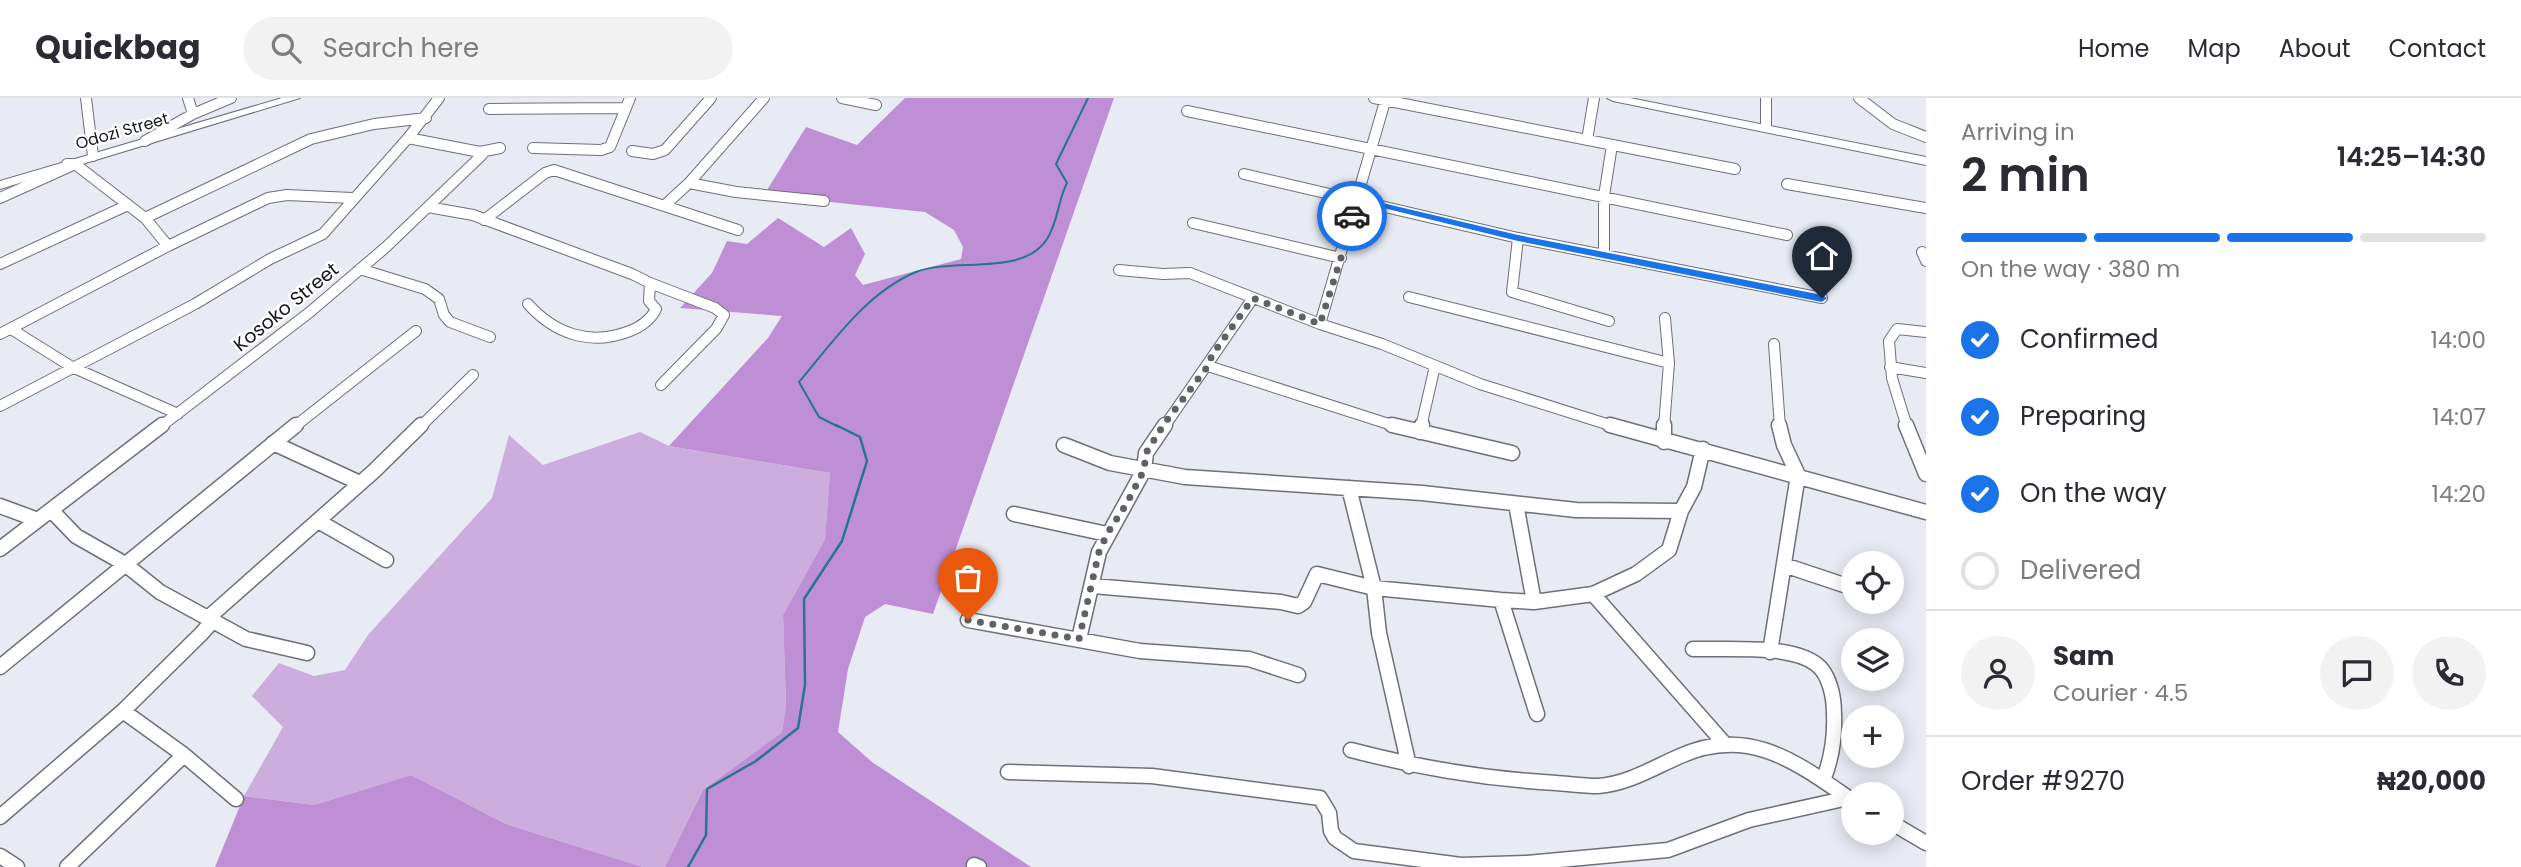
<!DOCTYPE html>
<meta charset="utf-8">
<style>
:root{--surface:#fff;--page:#f2f2f3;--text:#2b2b33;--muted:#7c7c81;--line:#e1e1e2;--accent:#1a73e8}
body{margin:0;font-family:Poppins,sans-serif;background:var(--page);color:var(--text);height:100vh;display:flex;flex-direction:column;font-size:26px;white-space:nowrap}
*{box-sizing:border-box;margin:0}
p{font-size:23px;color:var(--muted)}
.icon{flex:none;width:38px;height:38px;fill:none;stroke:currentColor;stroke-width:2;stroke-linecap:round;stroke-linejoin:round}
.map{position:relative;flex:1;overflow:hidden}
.panel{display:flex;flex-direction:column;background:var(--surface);width:595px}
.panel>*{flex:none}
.controls{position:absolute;left:1841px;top:453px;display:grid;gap:14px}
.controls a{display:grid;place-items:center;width:63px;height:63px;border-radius:50%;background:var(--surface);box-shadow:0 4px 18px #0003;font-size:35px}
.pin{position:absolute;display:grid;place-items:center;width:60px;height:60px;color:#fff;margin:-72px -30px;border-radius:50% 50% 50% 0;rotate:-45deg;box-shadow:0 0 7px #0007}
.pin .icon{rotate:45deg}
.courier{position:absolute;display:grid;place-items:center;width:70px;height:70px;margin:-35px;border:5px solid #1a73e8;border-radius:50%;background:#fff;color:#222;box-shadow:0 2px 9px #0007}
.overview em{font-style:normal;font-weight:600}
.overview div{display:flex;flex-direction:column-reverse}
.overview{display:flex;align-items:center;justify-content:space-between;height:119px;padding:0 35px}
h1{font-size:46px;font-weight:600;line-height:52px}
.bar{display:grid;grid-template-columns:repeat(4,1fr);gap:10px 7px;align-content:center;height:84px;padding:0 35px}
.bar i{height:9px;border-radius:5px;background:var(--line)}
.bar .active{background:var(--accent)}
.bar p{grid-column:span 4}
.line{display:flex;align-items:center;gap:18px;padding:0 35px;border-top:2px solid var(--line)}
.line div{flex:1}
.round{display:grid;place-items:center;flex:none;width:74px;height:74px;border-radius:37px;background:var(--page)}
ol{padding:0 35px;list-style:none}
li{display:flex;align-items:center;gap:21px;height:77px}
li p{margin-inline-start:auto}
li .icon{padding:7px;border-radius:50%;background:var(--accent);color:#fff;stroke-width:4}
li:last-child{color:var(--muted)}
li i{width:38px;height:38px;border:4px solid var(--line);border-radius:50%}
header{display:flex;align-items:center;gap:42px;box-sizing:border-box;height:98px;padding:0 35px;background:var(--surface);border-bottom:2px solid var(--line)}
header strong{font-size:33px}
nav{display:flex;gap:38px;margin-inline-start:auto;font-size:24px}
.search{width:490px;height:63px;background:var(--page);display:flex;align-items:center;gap:18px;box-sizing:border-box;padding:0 24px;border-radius:38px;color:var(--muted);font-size:26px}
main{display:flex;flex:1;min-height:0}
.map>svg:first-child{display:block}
.green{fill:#cdacde}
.forest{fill:#bf8fd6}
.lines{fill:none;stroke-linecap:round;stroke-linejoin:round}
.stream-far1{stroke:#267490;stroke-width:2}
.stream{stroke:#267490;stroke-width:2.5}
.minor-far1-casing{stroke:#6d7076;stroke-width:12}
.minor-casing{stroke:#6d7076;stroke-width:17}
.major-casing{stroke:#6d7076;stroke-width:2}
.minor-far1{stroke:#fff;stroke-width:10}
.minor{stroke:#fff;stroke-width:14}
.major{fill:#fff;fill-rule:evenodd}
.route{fill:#1a73e8}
.done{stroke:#5f6165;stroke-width:7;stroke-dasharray:0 12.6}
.labels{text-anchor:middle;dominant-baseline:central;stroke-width:5;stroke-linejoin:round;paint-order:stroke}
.far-street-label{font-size:16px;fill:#151618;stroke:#fff}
.street-label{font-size:19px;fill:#151618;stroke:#fff}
</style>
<header>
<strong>Quickbag</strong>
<div class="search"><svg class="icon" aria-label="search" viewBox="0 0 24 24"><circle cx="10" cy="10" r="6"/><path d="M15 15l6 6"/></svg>Search here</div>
<nav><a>Home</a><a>Map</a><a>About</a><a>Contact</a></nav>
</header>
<main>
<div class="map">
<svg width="1926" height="769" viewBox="0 0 1926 769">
<rect width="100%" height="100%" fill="#e8ebf3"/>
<path class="green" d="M640 334 669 348 830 375 825 441 783 517 786 609 782 634 703 692 665 769H643L506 726 411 677 314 707 244 698 283 629 252 598 279 565 314 578 345 572 368 537 492 400 509 337 543 367Z"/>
<path class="forest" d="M905 0H1114L933 516 885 506 865 519 848 571 838 634 872 664 1031 769H665L703 692 782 634 786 608 783 517 825 441 830 375 669 348 768 240 782 218 680 210 712 175 727 143 747 146 778 120 824 149 851 130 865 156 855 177 863 187 961 161 963 149 954 132 925 114 764 97 806 29 857 47Z
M411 677 506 726 643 769H215L244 698 314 707Z"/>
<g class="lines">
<path class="stream-far1" d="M839 329 819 319 799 284C832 245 867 194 916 174 954 159 1023 179 1047 141 1058 124 1058 102 1067 85L1056 66 1088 0"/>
<path class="stream" d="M688 769 706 737 707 691 756 663 798 630 805 587 804 501 842 443 867 363 860 339 836 327"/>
<g class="minor-far1-casing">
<path id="minor-far1" d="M86 0 93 58
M188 0 193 16
M842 0 876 7
M1374 0 1735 71
M1766 0V27
M1859 0 1893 26 1926 39
M489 11 626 10
M1187 13 1787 137
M1587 42 1594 0
M145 43 193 16 231 0
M533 50 601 52 610 49 630 0
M632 53 653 56 665 52 711 0
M480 54 500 50
M67 66H75L145 120 168 148
M1244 76 1518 140 1822 200
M689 85 736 94 824 103
M1787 86 1926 110
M0 100 73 67
M665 107 689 85 764 0
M428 109 473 117 632 176 650 185 649 203 656 211C650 223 639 230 627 234 589 248 554 235 528 206
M145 120 311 41 374 26 426 20
M484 122 545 75 554 72 738 132
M1193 125 1341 160
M1518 140 1512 194 1609 223
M1922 154 1926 163
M1604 157V98L1612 47
M0 166 128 107
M360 171 425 191 439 201 444 217 450 224 490 239
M1119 172 1163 176 1190 175 1320 226 1382 246 1480 286 1616 329
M650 185 715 210 724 217 716 231 661 287
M1409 199 1669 265
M1320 226 1386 0
M11 231 72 269 178 316
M0 236 168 148 268 100 287 97 352 100
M1774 246 1780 329
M1208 268 1398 329
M1890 269 1926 275
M0 308 195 206 270 161 323 136 408 40
M160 329 310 214 386 149 482 57 480 54 408 40 439 0
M294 329 416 233
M420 329 473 277
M1164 329 1253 200
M1421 329 1435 268
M1664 329 1669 265 1665 220
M1907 329 1892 280 1889 243 1897 231 1926 234"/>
</g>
<g class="minor-casing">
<path id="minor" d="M1392 327 1512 355
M1610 327 1926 414
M1664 327V344
M1906 327 1926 376
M1420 334 1422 327
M273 345 360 385
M1064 347 1110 365 1185 379 1422 395 1576 412 1681 413
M1349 390 1374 490 1379 535 1409 668
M1516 406 1534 504
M0 408 38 422
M51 412 76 438 125 466 160 494 246 541 307 555
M1014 416 1107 436
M318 423 386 462
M0 451 162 327
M1784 467 1853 490
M1093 488 1281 504 1298 508 1304 504 1317 476 1374 490 1501 502 1534 504 1593 496 1636 476 1669 452 1681 413 1694 389 1703 351
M1593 496 1723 644
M1501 502 1537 616
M968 522 1140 553 1249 561 1298 577
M1079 541 1099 454 1144 372 1146 355 1165 327
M1693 551C1725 552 1790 546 1816 566 1830 576 1834 600 1834 616 1835 638 1832 659 1824 680
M1770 554 1798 377 1784 347 1779 327
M0 569 296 327
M123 613 184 657 236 701
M1351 652C1419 670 1486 681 1556 685 1570 686 1584 688 1598 688 1627 686 1653 670 1678 659 1749 626 1797 665 1853 703
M1008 674 1152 678 1320 700 1329 715 1331 733 1335 740 1354 753 1461 767 1527 765 1668 752 1749 722 1848 700
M0 719 123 613 201 536 210 526 209 519 373 374 421 327
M1892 725 1926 745
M0 758 17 769
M974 767 979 769
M67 769 184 657"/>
</g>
<g class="major-casing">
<path id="major" d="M282 0H300L0 91V83Z
M1607 0H1630L1926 59V67L1613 3Z"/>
</g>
<use href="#minor-far1" class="minor-far1"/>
<use href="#minor" class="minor"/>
<use href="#major" class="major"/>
</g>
<path class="route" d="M1353 98 1518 137 1822 197 1827 200 1822 204 1518 143 1359 104 1356 118 1352 121 1347 118Z"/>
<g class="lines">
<path class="done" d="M968 522 1079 541 1099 454 1107 436 1127 405 1144 372 1146 355 1164 326 1208 268 1212 257 1253 200 1320 226 1341 160 1352 118"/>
</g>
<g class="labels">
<g class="far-street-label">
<text transform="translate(122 33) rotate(-16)">Odozi Street</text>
</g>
<g class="street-label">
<text transform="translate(286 209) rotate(-39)">Kosoko Street</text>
</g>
</g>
</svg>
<div class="controls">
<a><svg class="icon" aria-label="locate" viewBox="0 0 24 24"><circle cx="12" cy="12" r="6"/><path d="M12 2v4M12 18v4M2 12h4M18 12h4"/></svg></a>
<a><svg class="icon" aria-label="layers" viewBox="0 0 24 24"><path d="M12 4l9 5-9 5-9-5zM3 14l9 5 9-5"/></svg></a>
<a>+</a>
<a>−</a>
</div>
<div class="pin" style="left:968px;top:522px;background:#ea580c"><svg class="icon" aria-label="bag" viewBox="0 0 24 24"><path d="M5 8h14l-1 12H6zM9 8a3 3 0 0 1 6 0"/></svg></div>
<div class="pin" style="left:1822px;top:200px;background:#1f2937"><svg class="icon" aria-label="home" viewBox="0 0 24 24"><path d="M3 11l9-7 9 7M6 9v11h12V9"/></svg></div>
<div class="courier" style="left:1352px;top:118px"><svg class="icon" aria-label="car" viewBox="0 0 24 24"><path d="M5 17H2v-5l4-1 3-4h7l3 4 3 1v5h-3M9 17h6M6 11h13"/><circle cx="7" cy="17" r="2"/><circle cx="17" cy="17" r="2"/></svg></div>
</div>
<section class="panel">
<div class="overview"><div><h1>2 min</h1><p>Arriving in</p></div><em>14:25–14:30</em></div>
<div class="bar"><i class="active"></i><i class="active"></i><i class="active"></i><i></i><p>On the way · 380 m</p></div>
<ol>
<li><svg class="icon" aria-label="check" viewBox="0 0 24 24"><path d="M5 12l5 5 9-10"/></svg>Confirmed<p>14:00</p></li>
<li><svg class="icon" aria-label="check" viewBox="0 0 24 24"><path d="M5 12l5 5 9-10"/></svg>Preparing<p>14:07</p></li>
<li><svg class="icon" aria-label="check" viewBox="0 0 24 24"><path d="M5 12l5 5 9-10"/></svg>On the way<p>14:20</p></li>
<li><i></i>Delivered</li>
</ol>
<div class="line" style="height:126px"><a class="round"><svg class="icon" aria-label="person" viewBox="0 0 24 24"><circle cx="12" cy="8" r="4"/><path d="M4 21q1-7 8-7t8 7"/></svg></a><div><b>Sam</b><p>Courier · 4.5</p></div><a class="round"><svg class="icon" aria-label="chat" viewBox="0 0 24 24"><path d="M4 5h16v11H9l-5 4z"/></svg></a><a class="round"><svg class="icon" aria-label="phone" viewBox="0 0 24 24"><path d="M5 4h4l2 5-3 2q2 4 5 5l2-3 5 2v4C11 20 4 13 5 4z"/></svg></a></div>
<div class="line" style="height:91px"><div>Order #9270</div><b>₦20,000</b></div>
</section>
</main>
